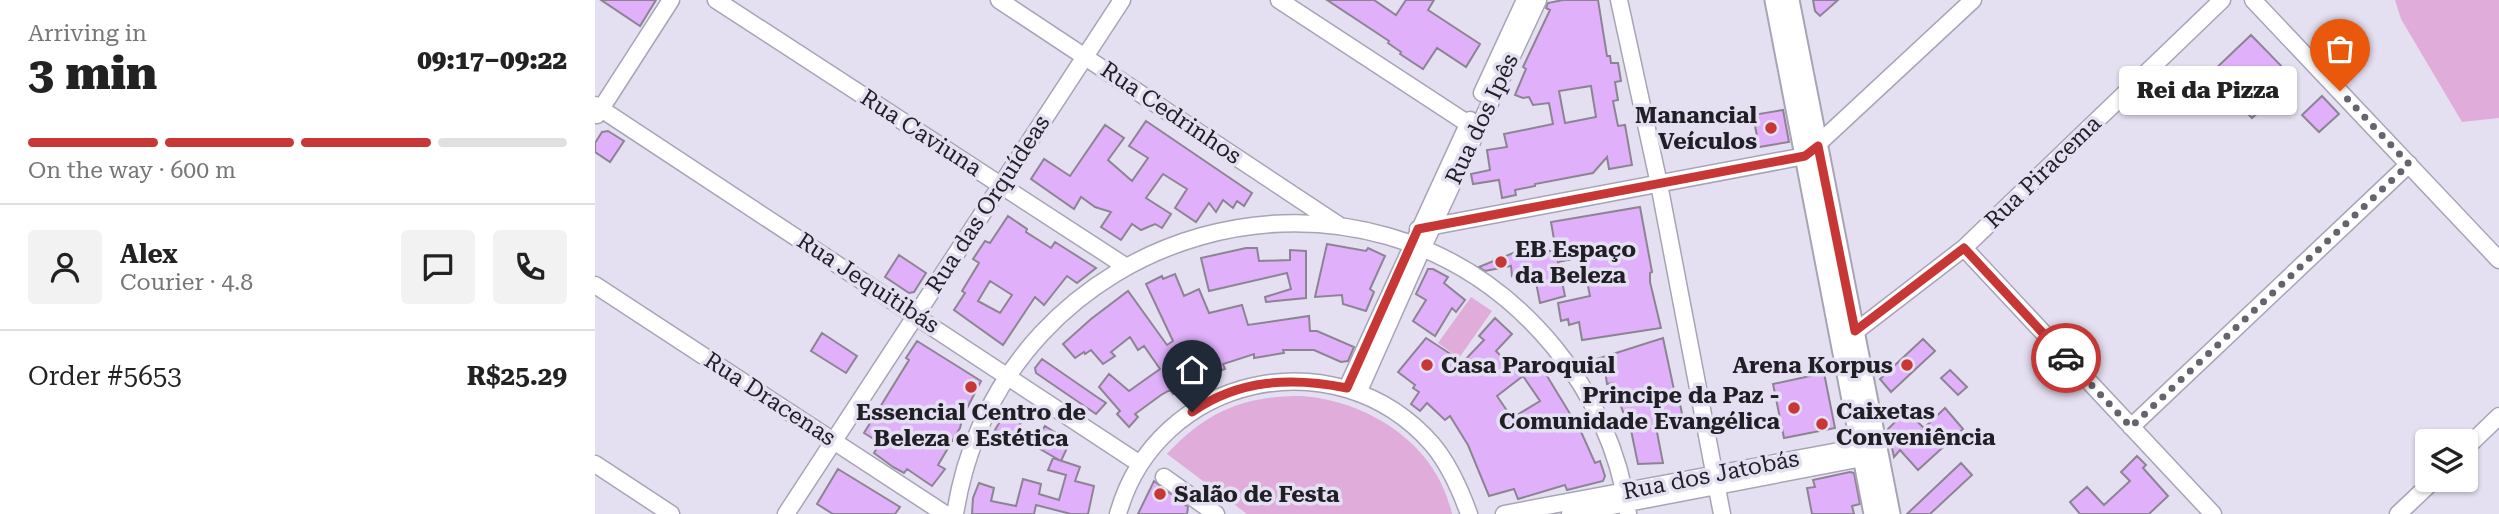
<!DOCTYPE html>
<meta charset="utf-8">
<style>
:root{--surface:#fff;--page:#f2f2f2;--text:#222;--muted:#767676;--line:#e0e0e0;--accent:#c63735}
body{margin:0;font-family:"Roboto Serif",serif;background:var(--page);color:var(--text);height:100vh;display:flex;flex-direction:column;font-size:26px;white-space:nowrap}
*{box-sizing:border-box;margin:0}
p{font-size:23px;color:var(--muted)}
.icon{flex:none;width:38px;height:38px;fill:none;stroke:currentColor;stroke-width:2;stroke-linecap:round;stroke-linejoin:round}
.map{position:relative;flex:1;overflow:hidden}
.panel{display:flex;flex-direction:column;background:var(--surface);width:595px}
.panel>*{flex:none}
.buttons{position:absolute;left:1820px;top:429px;display:grid;gap:14px}
.buttons a{display:grid;place-items:center;width:63px;height:63px;border-radius:7px;background:var(--surface);box-shadow:0 2px 5px #0004;font-size:35px}
.pin{position:absolute;display:grid;place-items:center;width:60px;height:60px;color:#fff;margin:-72px -30px;border-radius:50% 50% 50% 0;rotate:-45deg;box-shadow:0 0 7px #0007}
.pin .icon{rotate:45deg}
.courier{position:absolute;display:grid;place-items:center;width:70px;height:70px;margin:-35px;border:5px solid #c63735;border-radius:50%;background:#fff;color:#222;box-shadow:0 2px 9px #0007}
.bubble{position:absolute;height:49px;border-radius:7px;background:var(--surface);box-shadow:0 2px 5px #0004;font-size:23px;font-weight:800;line-height:49px;text-align:center}
.head em{font-style:normal;font-weight:800}
.head div{display:flex;flex-direction:column-reverse}
.head{display:flex;align-items:center;justify-content:space-between;height:119px;padding:0 28px}
h1{font-size:46px;font-weight:800;line-height:52px}
.bar{display:grid;grid-template-columns:repeat(4,1fr);gap:10px 7px;align-content:center;height:84px;padding:0 28px}
.bar i{height:9px;border-radius:5px;background:var(--line)}
.bar .current{background:var(--accent)}
.bar p{grid-column:span 4}
.line{display:flex;align-items:center;gap:18px;padding:0 28px;border-top:2px solid var(--line)}
.line div{flex:1}
.round{display:grid;place-items:center;flex:none;width:74px;height:74px;border-radius:7px;background:var(--page)}
main{display:flex;flex:1;min-height:0}
.map>svg:first-child{display:block}
.green{fill:#e0acd9}
.building{fill:#e0b1fa;stroke:#8d8493;stroke-width:2;fill-rule:evenodd}
.lines{fill:none;stroke-linecap:round;stroke-linejoin:round}
.minor-casing{stroke:#a7a4b5;stroke-width:19}
.tertiary-casing{stroke:#a7a4b5;stroke-width:23}
.minor{stroke:#fff;stroke-width:16}
.tertiary{stroke:#fff;stroke-width:19}
.done{stroke:#65636d;stroke-width:7;stroke-dasharray:0 12.6}
.route{stroke:#c63735;stroke-width:9}
.poi-dot{fill:#c63735;stroke:#e4e0f2;stroke-width:2.5}
.labels{text-anchor:middle;dominant-baseline:central;stroke-width:7;stroke-linejoin:round;paint-order:stroke}
.street-label{font-size:23px;fill:#201f25;stroke:#e4e0f2}
.poi-label{font-size:23px;font-weight:bold;fill:#201f25;stroke:#e4e0f2;text-anchor:start}
</style>
<main>
<section class="panel">
<div class="head"><div><h1>3 min</h1><p>Arriving in</p></div><em>09:17–09:22</em></div>
<div class="bar"><i class="current"></i><i class="current"></i><i class="current"></i><i></i><p>On the way · 600 m</p></div>
<div class="line" style="height:126px"><a class="round"><svg class="icon" aria-label="person" viewBox="0 0 24 24"><circle cx="12" cy="8" r="4"/><path d="M4 21q1-7 8-7t8 7"/></svg></a><div><b>Alex</b><p>Courier · 4.8</p></div><a class="round"><svg class="icon" aria-label="chat" viewBox="0 0 24 24"><path d="M4 5h16v11H9l-5 4z"/></svg></a><a class="round"><svg class="icon" aria-label="phone" viewBox="0 0 24 24"><path d="M5 4h4l2 5-3 2q2 4 5 5l2-3 5 2v4C11 20 4 13 5 4z"/></svg></a></div>
<div class="line" style="height:91px"><div>Order #5653</div><b>R$25.29</b></div>
</section>
<div class="map">
<svg width="1904" height="514" viewBox="0 0 1904 514">
<rect width="100%" height="100%" fill="#e4e0f2"/>
<path class="green" d="M1800 0H1904V118L1867 122 1806 19Z
M876 297 897 311 864 358 843 343Z
M706 396C774 401 842 444 857 514H652L572 454C611 412 648 396 706 396Z"/>
<path class="building" d="M6 0H61L45 26Z
M732 0H779L801 15 811 0H839L833 10 885 44 871 67 842 48 828 69 805 54 806 52 793 43 794 41Z
M968 0H1003L1012 56H1015L1016 63H1023L1026 81 1020 82 1023 100 1018 101 1023 126 1030 125 1037 165 1014 169 1012 157 998 173 940 184V186L920 190 921 195 907 198 904 180 878 184 876 174 895 170 892 150 912 147 909 134 958 124 954 103 938 105 934 97 928 98 920 95 931 69 928 67 955 10 951 8 953 3ZM996 86 1001 117 970 123 964 91Z
M1218 0H1243L1225 16 1220 11Z
M1656 35 1699 79 1657 118 1615 74Z
M1727 96 1744 114 1724 132 1707 115Z
M1188 110 1194 142 1164 147 1158 115Z
M551 121 657 193 649 206 642 201 638 208 628 200 621 212 614 203 601 222 580 208 592 189 568 174 551 198 576 214 567 228 560 224 546 230 537 224 526 240 506 227 516 212 500 207 486 197 479 209 436 179 449 159 475 176 510 125 529 138 513 160 537 181 553 158 534 146Z
M13 131 29 141 15 162 0 152V143L7 132Z
M1045 207 1057 272 1055 273V282L1066 328 987 340 984 322 974 325 973 319 966 321 963 303 995 296 987 257 963 262 970 296 945 303 939 272 917 276 916 266 890 271 884 267 923 251H961L956 222Z
M413 216 432 229 431 232 456 248 460 242 501 268 482 283 472 276 449 305 440 297 408 345 359 310 370 293 367 291 384 263 378 259 390 241 395 243ZM395 281 417 295 405 313 383 301Z
M732 244 771 251 773 248 790 256 775 289 779 292 771 311 748 304 747 295 720 297Z
M651 248H662L664 261 695 260V250L711 251V298L671 302 670 297 696 289 692 273 614 291 606 258Z
M304 255 331 273 319 292 314 293 290 277Z
M833 269H838L853 277 849 283 870 300 861 312 857 308 840 336 818 321 831 300 821 294Z
M580 274 589 296 604 289 614 313 647 305 653 325 714 316 715 331H722L759 347 753 361 746 362 719 350H688L689 353 659 358V354L628 364 630 369 597 381 578 394 575 390 566 395 540 414 543 417 534 427 522 414 525 411 504 387 514 374 534 391 565 369 549 346 543 350 535 337 516 352 520 356 508 364 496 350 490 354 489 352 480 358 468 344 496 319 533 291 572 345 578 341 551 284 567 276 568 279Z
M900 318 917 334 901 351 918 369 921 367 924 370 923 368 931 362 944 374 949 371 977 417 979 416 1000 463 1005 461 1010 476 1008 481 972 490 970 485 923 499 919 489 894 496 873 445 855 416 850 420 832 403 825 411 816 404 824 392 818 388 820 385 803 372 831 338 868 362 889 340 884 336ZM928 376 945 401 917 418 902 396Z
M227 333 262 356 251 373 216 351Z
M1068 338 1082 404H1085L1089 423 1061 427 1068 463 1043 464 1032 411 1028 412 1018 383 1012 384 1010 370 1004 371 1002 359Z
M1328 339 1340 351 1296 392 1285 379Z
M322 341 386 381 368 416 365 428 343 465 350 469 337 486 312 469 309 473 298 467 279 453 285 443 269 433 314 360 311 358Z
M447 359 502 397 511 403 501 414 441 373 440 368Z
M1355 370 1372 387 1363 395 1346 378Z
M1229 373 1240 428 1189 438 1178 384Z
M1350 408 1368 429 1323 470 1305 450 1299 457 1293 429 1311 411 1329 428Z
M410 413 426 423 424 426 433 431 425 444 400 430Z
M450 426 466 436 462 443 472 448 466 461 438 445Z
M1542 456 1551 465 1548 468 1573 496 1554 514H1485L1475 502 1492 487 1509 505 1535 481 1526 472Z
M458 458 485 467 480 481 499 486 493 514H476L441 505 439 514H377L378 498 384 483 399 488 396 501 421 506 428 479 446 484 444 494 464 500 471 475 453 470Z
M1366 463 1377 475 1335 514H1312Z
M243 469 305 507 300 514H238L222 504Z
M1255 472 1259 473 1265 504 1257 506 1259 514H1217L1212 488 1220 487 1218 480Z
M559 481 593 507 592 514H543Z"/>
<g class="lines">
<g class="minor-casing">
<path id="minor" d="M121 0 530 266
M404 0 745 226
M684 0 881 129
M1024 0 1064 184 1127 514
M1658 0 1904 260
M887 93 930 0
M0 105 545 464
M2 115 76 0
M823 229 1210 156 1378 0
M1369 248 1618 514
M0 285 350 514
M1260 332 1369 248 1627 0
M752 388 875 120
M763 393 827 249 943 0
M1536 427 1814 164
M1871 448 1904 416
M0 464 76 514
M569 477 621 514
M191 514 527 0
M360 514C406 224 771 119 959 347 998 394 1025 453 1033 514
M523 514C562 375 741 335 837 444 854 464 865 489 874 514
M909 514 1276 445
M975 514 1278 456
M1803 514 1839 480"/>
</g>
<g class="tertiary-casing">
<path id="tertiary" d="M1180 0 1279 514
M1194 0 1295 514"/>
</g>
<use href="#minor" class="minor"/>
<use href="#tertiary" class="tertiary"/>
</g>
<g class="lines">
<path class="done" d="M1471 358 1536 427 1814 164 1745 91"/>
<path class="route" d="M597 412C644 379 697 377 752 388L823 229 1210 156 1223 146 1260 331 1369 248 1471 358"/>
</g>
<g class="poi-dot">
<circle cx="1176" cy="128" r="7"/>
<circle cx="906" cy="262" r="7"/>
<circle cx="832" cy="365" r="7"/>
<circle cx="1312" cy="365" r="7"/>
<circle cx="376" cy="387" r="7"/>
<circle cx="1199" cy="408" r="7"/>
<circle cx="1227" cy="424" r="7"/>
<circle cx="565" cy="494" r="7"/>
</g>
<g class="labels">
<g class="street-label">
<text transform="translate(576 113) rotate(34)">Rua Cedrinhos</text>
<text transform="translate(887 119) rotate(-65)">Rua dos Ipês</text>
<text transform="translate(326 133) rotate(33)">Rua Caviuna</text>
<text transform="translate(1448 172) rotate(-44)">Rua Piracema</text>
<text transform="translate(393 204) rotate(-57)">Rua das Orquídeas</text>
<text transform="translate(273 283) rotate(33)">Rua Jequitibás</text>
<text transform="translate(175 399) rotate(33)">Rua Dracenas</text>
<text transform="translate(1116 475) rotate(-11)">Rua dos Jatobás</text>
</g>
<g class="poi-label">
<text x="1162" y="115" text-anchor="end">Manancial<tspan x="1162" dy="26">Veículos</tspan></text>
<text x="920" y="249">EB Espaço<tspan x="920" dy="26">da Beleza</tspan></text>
<text x="846" y="365">Casa Paroquial</text>
<text x="1298" y="365" text-anchor="end">Arena Korpus</text>
<text x="1185" y="395" text-anchor="end">Principe da Paz -<tspan x="1185" dy="26">Comunidade Evangélica</tspan></text>
<text x="1241" y="411">Caixetas<tspan x="1241" dy="26">Conveniência</tspan></text>
<text x="376" y="412" text-anchor="middle">Essencial Centro de<tspan x="376" dy="26">Beleza e Estética</tspan></text>
<text x="579" y="494">Salão de Festa</text>
</g>
</g>
</svg>
<div class="buttons">
<a><svg class="icon" aria-label="layers" viewBox="0 0 24 24"><path d="M12 4l9 5-9 5-9-5zM3 14l9 5 9-5"/></svg></a>
</div>
<div class="pin" style="left:1745px;top:91px;background:#ea580c"><svg class="icon" aria-label="bag" viewBox="0 0 24 24"><path d="M5 8h14l-1 12H6zM9 8a3 3 0 0 1 6 0"/></svg></div>
<div class="pin" style="left:597px;top:412px;background:#1f2937"><svg class="icon" aria-label="home" viewBox="0 0 24 24"><path d="M3 11l9-7 9 7M6 9v11h12V9"/></svg></div>
<div class="courier" style="left:1471px;top:358px"><svg class="icon" aria-label="car" viewBox="0 0 24 24"><path d="M5 17H2v-5l4-1 3-4h7l3 4 3 1v5h-3M9 17h6M6 11h13"/><circle cx="7" cy="17" r="2"/><circle cx="17" cy="17" r="2"/></svg></div>
<div class="bubble" style="left:1524px;top:66px;width:178px">Rei da Pizza</div>
</div>
</main>
